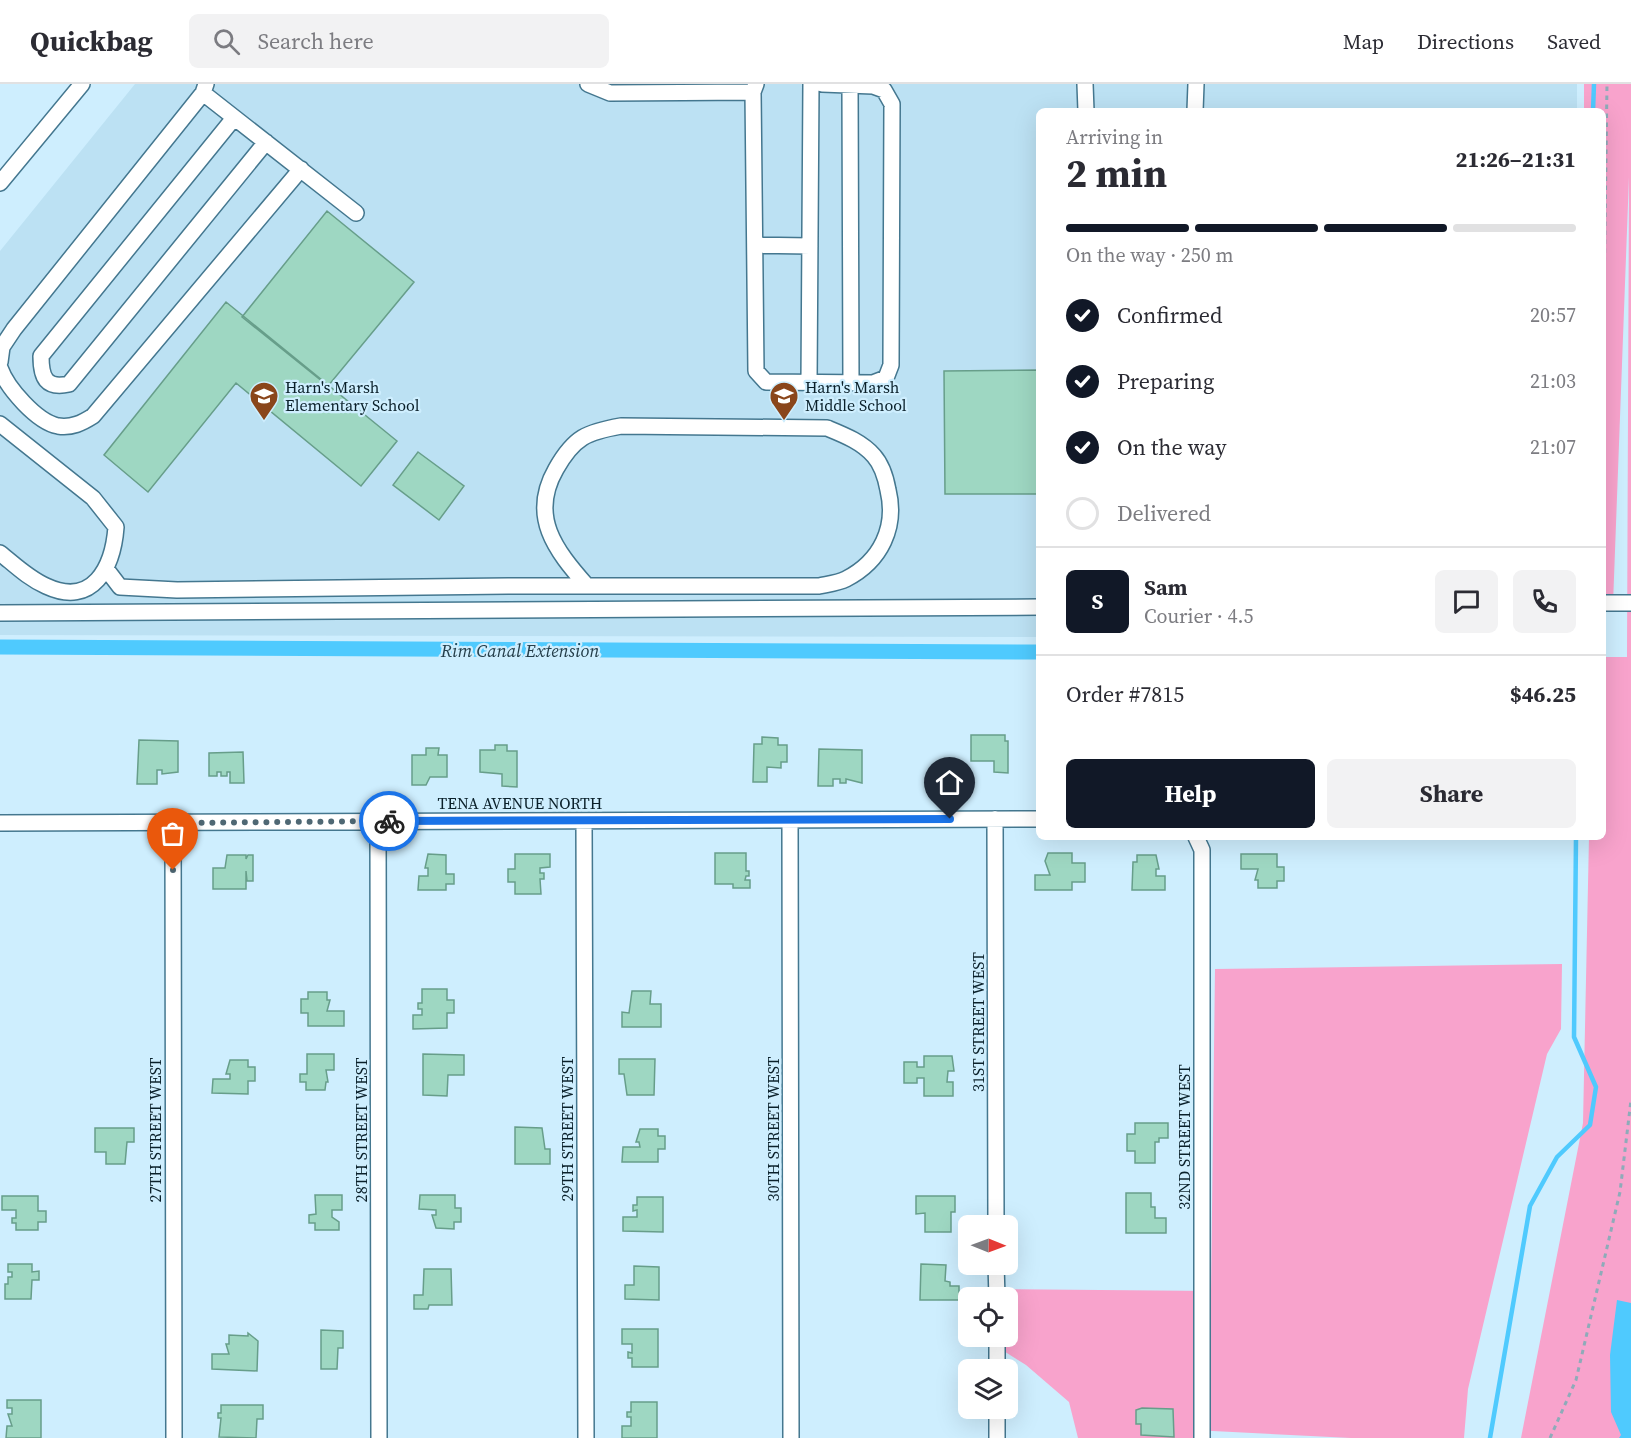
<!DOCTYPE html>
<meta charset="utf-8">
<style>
:root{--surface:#fff;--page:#f2f2f3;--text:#2b2b33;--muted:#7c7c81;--line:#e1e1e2;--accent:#111827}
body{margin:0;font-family:"Source Serif 4",serif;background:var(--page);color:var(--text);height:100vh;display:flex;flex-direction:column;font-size:22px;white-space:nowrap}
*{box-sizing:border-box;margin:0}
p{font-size:20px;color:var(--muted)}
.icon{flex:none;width:33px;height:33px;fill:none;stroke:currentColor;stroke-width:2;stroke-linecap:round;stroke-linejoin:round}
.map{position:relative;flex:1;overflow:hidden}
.panel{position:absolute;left:1036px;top:24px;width:570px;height:732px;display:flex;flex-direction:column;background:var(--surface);border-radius:9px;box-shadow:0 6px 24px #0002}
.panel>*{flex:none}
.needle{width:39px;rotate:91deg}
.tools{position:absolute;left:958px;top:1131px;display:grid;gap:12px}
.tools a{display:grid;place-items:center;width:60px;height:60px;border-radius:9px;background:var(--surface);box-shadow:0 6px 24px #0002;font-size:30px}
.pin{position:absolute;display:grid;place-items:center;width:51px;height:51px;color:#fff;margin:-62px -26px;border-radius:50% 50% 50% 0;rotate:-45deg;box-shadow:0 0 6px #0007}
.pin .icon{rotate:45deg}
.courier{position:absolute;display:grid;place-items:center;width:60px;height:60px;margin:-30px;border:4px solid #1a73e8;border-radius:50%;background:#fff;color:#222;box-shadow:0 2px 8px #0007}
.summary em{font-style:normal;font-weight:700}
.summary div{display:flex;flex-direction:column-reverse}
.summary{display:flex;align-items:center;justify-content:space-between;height:102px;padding:0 30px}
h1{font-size:39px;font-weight:700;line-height:45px}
.bar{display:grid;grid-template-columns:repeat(4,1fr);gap:9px 6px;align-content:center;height:72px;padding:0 30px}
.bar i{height:8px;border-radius:4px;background:var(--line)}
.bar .active{background:var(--accent)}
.bar p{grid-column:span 4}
.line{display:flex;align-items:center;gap:15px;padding:0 30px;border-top:2px solid var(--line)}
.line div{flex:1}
.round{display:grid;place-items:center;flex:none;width:63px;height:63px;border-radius:9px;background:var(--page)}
ol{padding:0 30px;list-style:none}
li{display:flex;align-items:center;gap:18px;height:66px}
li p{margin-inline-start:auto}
li .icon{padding:6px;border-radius:50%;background:var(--accent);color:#fff;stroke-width:4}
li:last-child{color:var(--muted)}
li i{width:33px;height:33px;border:3px solid var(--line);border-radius:50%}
.primary-button{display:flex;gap:12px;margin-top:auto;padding:12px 30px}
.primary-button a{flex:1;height:69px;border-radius:9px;background:var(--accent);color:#fff;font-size:24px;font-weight:700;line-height:69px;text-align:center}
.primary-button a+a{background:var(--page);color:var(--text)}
header{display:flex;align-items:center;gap:36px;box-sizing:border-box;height:84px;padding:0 30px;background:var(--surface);border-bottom:2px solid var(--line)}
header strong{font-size:28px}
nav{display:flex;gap:33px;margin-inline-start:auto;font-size:21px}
.search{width:420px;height:54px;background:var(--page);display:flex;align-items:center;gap:15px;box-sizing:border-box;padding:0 21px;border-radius:9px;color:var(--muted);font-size:22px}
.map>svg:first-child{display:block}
.built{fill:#bce1f3}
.green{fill:#f8a3cc}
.water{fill:#4fcafe}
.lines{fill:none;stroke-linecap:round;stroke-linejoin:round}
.stream{stroke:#4fcafe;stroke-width:4.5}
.canal{stroke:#4fcafe;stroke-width:15}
.building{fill:#9ed7c2;stroke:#679e8a;stroke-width:1.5}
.minor-casing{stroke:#44778f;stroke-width:18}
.path{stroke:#8eabb9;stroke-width:3;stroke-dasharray:4.5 4.5;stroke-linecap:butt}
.minor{stroke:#fff;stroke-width:15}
.done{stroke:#4f6874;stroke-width:6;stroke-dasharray:0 10.8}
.route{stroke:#1a73e8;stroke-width:8}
.labels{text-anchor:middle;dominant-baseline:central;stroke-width:4.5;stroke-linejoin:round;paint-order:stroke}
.poi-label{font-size:16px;fill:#0a202a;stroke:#ceeefe;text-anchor:start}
.street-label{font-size:16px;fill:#0a202a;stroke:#ceeefe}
.water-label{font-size:18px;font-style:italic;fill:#243e4a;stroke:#ceeefe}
</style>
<header>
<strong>Quickbag</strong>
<div class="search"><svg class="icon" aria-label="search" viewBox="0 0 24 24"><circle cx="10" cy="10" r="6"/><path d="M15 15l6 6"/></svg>Search here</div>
<nav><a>Map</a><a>Directions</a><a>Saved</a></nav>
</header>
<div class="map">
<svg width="1631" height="1354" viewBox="0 0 1631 1354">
<rect width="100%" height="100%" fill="#ceeefe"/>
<path class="built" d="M135 0H1577V27H1040L1039 553 0 551V167Z"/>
<path class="green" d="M1584 0H1631V1354H1521L1583 1039 1589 753H1604V573H1627L1629 93 1613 520H1604V27H1584Z
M1562 880 1561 945 1547 970 1468 1305 1464 1354H1351L1193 1346V1354H1078L1069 1318 1026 1281 991 1259V1253L1008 1252V1214L991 1213V1205L1211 1207 1215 885Z"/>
<path class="water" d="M1617 1216 1631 1219V1354H1619L1621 1351 1611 1328 1610 1271Z"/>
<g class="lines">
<path class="stream" d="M1593 27 1594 0
M1490 1354 1530 1122 1557 1073 1590 1041 1596 1003 1574 953 1576 753"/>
<path class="canal" d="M0 563 1040 568"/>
</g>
<path class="building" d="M327 127 414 198 328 302 242 233Z
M226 218 397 357 361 402 236 299 148 408 104 371Z
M1040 286V410H945L944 287Z
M418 368 464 402 439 436 393 401Z
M971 651H1005V657H1008V689L994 688V677H971Z
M762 653 778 654V661H787V678H781V684L767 683V698H753L754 660H762Z
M139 656 178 657V688L162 690V686H157V700H137Z
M495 661H507V667H517V703L502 702V690L480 688V666H495Z
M426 664H439L438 671H447V693H430L426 701H412V671H426Z
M819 665 862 666V699L846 695V699H840V695H833V702H818Z
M243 668 244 699H230V688H227V692H221V688H217V692H209V669Z
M715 769H746V787H749V792H746L745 796H750V804H733V800H715Z
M1048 769H1072V779H1085V798H1072V806H1035V791H1050L1045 777Z
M428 770 446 771V790H454V800H446V806H418L419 792H428V784H425Z
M515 770H550V783L540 784V789H544V795H540L541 810H515V798H508V785H515Z
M1241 770H1277V783H1284V797H1277V804H1258V796H1255L1258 785H1241Z
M227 771H246V775L248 771H253V797H247L246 787V805H213V784H225Z
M1137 771H1156L1159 785H1156V792H1165V806H1132L1133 778H1137Z
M422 905H447V916H454V929H447V944L413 945V931H422V925H418V919H422Z
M632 907H651L650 920H661V943H622V928L629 929Z
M308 908H327V916H330L327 927H344V942H308V929H301V915H308Z
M307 970H334V986H326L328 998H326L325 1006H306V998H300V990H307Z
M423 970 464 971V991H448L447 1012 423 1011Z
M924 972H952L954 987H948L947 998H953V1012H924V994H917V999H904V978H917V983H924Z
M619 975H655L654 1011H627L624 990H619Z
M230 976H248V983H255V997H248V1010L212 1009 213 995H230V990H226Z
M1135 1039H1168V1054H1159V1058H1155V1079H1135V1067H1127V1050H1135Z
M515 1043 542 1044 545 1065H550V1080H515Z
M95 1044H134V1058H127L125 1080H106V1068H95Z
M640 1045H658V1052H665V1065H658V1078H622L623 1063H640L639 1058H636Z
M1126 1109H1151V1123H1155V1134H1166V1149H1126Z
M315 1111H342V1126H332V1133L339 1138V1146H315V1139H309V1131L316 1130Z
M420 1111H455V1124H461V1138H454V1145L436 1144 432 1131H436V1126L419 1125Z
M2 1112H38V1127H46V1138H38V1146H16V1139H12V1134H16V1126H2Z
M916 1112H955V1128H951V1148H925V1129L916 1130Z
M637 1113H663V1148L623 1147V1133H637V1126L633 1127V1121H637Z
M8 1180H32V1188L39 1187V1196H32L31 1215H5V1200H8V1193H12V1188H8Z
M921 1180 946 1181 945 1197 950 1198V1202H959V1216H920Z
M634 1182 659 1183V1216L625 1215V1201H634Z
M424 1185H451L452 1221H429L428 1225H414V1211H423Z
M622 1245H658V1283H632V1274H628V1268L632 1269V1260H622Z
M321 1246 343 1247V1264H338L337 1285H321Z
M248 1249 258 1257 257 1287 212 1285V1270H229L226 1260H229V1251L248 1252Z
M7 1316H41V1354H6L7 1342H12L8 1330H12V1324H7Z
M631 1318H657V1354H622V1342H631V1333H627V1328H631Z
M221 1321H263V1335H257L256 1354 219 1353 221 1334H218V1329H221Z
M1142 1324 1173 1325 1174 1353 1141 1351V1340H1136V1326Z"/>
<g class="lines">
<g class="minor-casing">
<path id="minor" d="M588 0 610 9 753 8 756 0
M1085 0 1086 27
M850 1 851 299
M753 8 756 287 766 298 873 299 886 294 891 281 892 20 884 6 873 2 822 0
M203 9 356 129
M1195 27 1196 0
M234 34 41 272C41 294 46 305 69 300L266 58
M0 99 82 0
M755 161 810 162
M0 278 2 263 14 245 203 9 206 0
M0 284C7 304 37 338 58 342 72 344 82 339 93 332L301 85
M809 299 811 0
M0 340 93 414 116 443C113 483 93 524 46 502 28 494 15 481 0 469
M107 486 120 503 177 506 508 502H819C828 500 838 499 846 495 881 477 897 443 888 406 886 395 882 381 874 372 862 358 844 351 827 344L621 342C587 348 574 353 556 385 529 432 555 466 587 502
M1604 519H1631
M0 529 1040 523
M995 735 996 1142
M790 736 791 1354
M378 737 379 1354
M584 737 586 1354
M0 739 1040 735
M173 739 174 1354
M1196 753 1202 766V1354
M996 1180 997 1214
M997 1252V1286
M997 1324V1354"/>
</g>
<path class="path" d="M1604 214 1607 0
M1550 1354 1576 1296 1620 1108 1631 1016"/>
<use href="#minor" class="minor"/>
</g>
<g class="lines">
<path class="done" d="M173 786V739L389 737"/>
<path class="route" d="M389 737 950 735"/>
</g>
<defs>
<g id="school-pin" transform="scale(1.5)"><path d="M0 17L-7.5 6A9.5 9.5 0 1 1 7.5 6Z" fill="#8a461b" stroke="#ceeefe"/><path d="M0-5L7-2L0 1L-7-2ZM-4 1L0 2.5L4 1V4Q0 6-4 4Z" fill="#fff"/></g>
</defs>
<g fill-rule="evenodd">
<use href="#school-pin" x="264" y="312"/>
<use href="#school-pin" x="784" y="312"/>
</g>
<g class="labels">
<g class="poi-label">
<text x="285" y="303">Harn's Marsh<tspan x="285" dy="18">Elementary School</tspan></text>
<text x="805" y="303">Harn's Marsh<tspan x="805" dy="18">Middle School</tspan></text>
</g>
<g class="street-label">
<text x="520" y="719">TENA AVENUE NORTH</text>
<text transform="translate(978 938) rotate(-90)">31ST STREET WEST</text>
<text transform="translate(567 1045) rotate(-90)">29TH STREET WEST</text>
<text transform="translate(773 1045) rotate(-90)">30TH STREET WEST</text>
<text transform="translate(155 1046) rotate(-90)">27TH STREET WEST</text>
<text transform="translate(361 1046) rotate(-90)">28TH STREET WEST</text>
<text transform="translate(1184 1053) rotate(-90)">32ND STREET WEST</text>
</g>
<g class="water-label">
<text x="520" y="566">Rim Canal Extension</text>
</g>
</g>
</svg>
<div class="tools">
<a><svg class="needle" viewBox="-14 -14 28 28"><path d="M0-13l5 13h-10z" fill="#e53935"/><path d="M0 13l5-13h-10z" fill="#7c7c81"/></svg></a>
<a><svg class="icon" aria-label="locate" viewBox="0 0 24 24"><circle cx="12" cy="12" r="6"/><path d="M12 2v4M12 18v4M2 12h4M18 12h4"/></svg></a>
<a><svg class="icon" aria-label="layers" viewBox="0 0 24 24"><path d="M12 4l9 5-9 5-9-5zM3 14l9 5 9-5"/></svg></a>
</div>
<div class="pin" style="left:173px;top:786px;background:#ea580c"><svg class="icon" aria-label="bag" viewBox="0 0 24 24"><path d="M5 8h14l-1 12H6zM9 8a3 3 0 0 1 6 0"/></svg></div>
<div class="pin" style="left:950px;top:735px;background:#1f2937"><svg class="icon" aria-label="home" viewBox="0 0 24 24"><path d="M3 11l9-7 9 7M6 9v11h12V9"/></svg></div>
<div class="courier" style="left:389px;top:737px"><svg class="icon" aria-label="bike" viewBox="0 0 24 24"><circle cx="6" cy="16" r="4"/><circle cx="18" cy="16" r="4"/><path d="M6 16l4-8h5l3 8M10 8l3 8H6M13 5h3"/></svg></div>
<section class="panel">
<div class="summary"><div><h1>2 min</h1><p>Arriving in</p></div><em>21:26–21:31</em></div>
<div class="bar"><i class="active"></i><i class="active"></i><i class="active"></i><i></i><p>On the way · 250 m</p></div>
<ol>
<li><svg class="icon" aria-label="check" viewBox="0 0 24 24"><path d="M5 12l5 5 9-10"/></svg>Confirmed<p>20:57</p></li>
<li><svg class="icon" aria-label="check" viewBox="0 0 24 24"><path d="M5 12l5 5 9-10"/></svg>Preparing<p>21:03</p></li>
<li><svg class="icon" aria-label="check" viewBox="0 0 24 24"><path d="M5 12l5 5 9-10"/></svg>On the way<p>21:07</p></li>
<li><i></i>Delivered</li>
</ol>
<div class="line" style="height:108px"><b class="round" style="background:var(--accent);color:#fff">S</b><div><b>Sam</b><p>Courier · 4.5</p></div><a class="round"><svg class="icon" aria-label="chat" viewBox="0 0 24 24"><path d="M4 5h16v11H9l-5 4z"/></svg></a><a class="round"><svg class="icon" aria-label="phone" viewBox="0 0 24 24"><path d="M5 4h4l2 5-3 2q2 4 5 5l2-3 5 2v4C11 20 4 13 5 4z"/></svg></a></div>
<div class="line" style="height:78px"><div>Order #7815</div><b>$46.25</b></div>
<div class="primary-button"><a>Help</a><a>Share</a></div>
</section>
</div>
